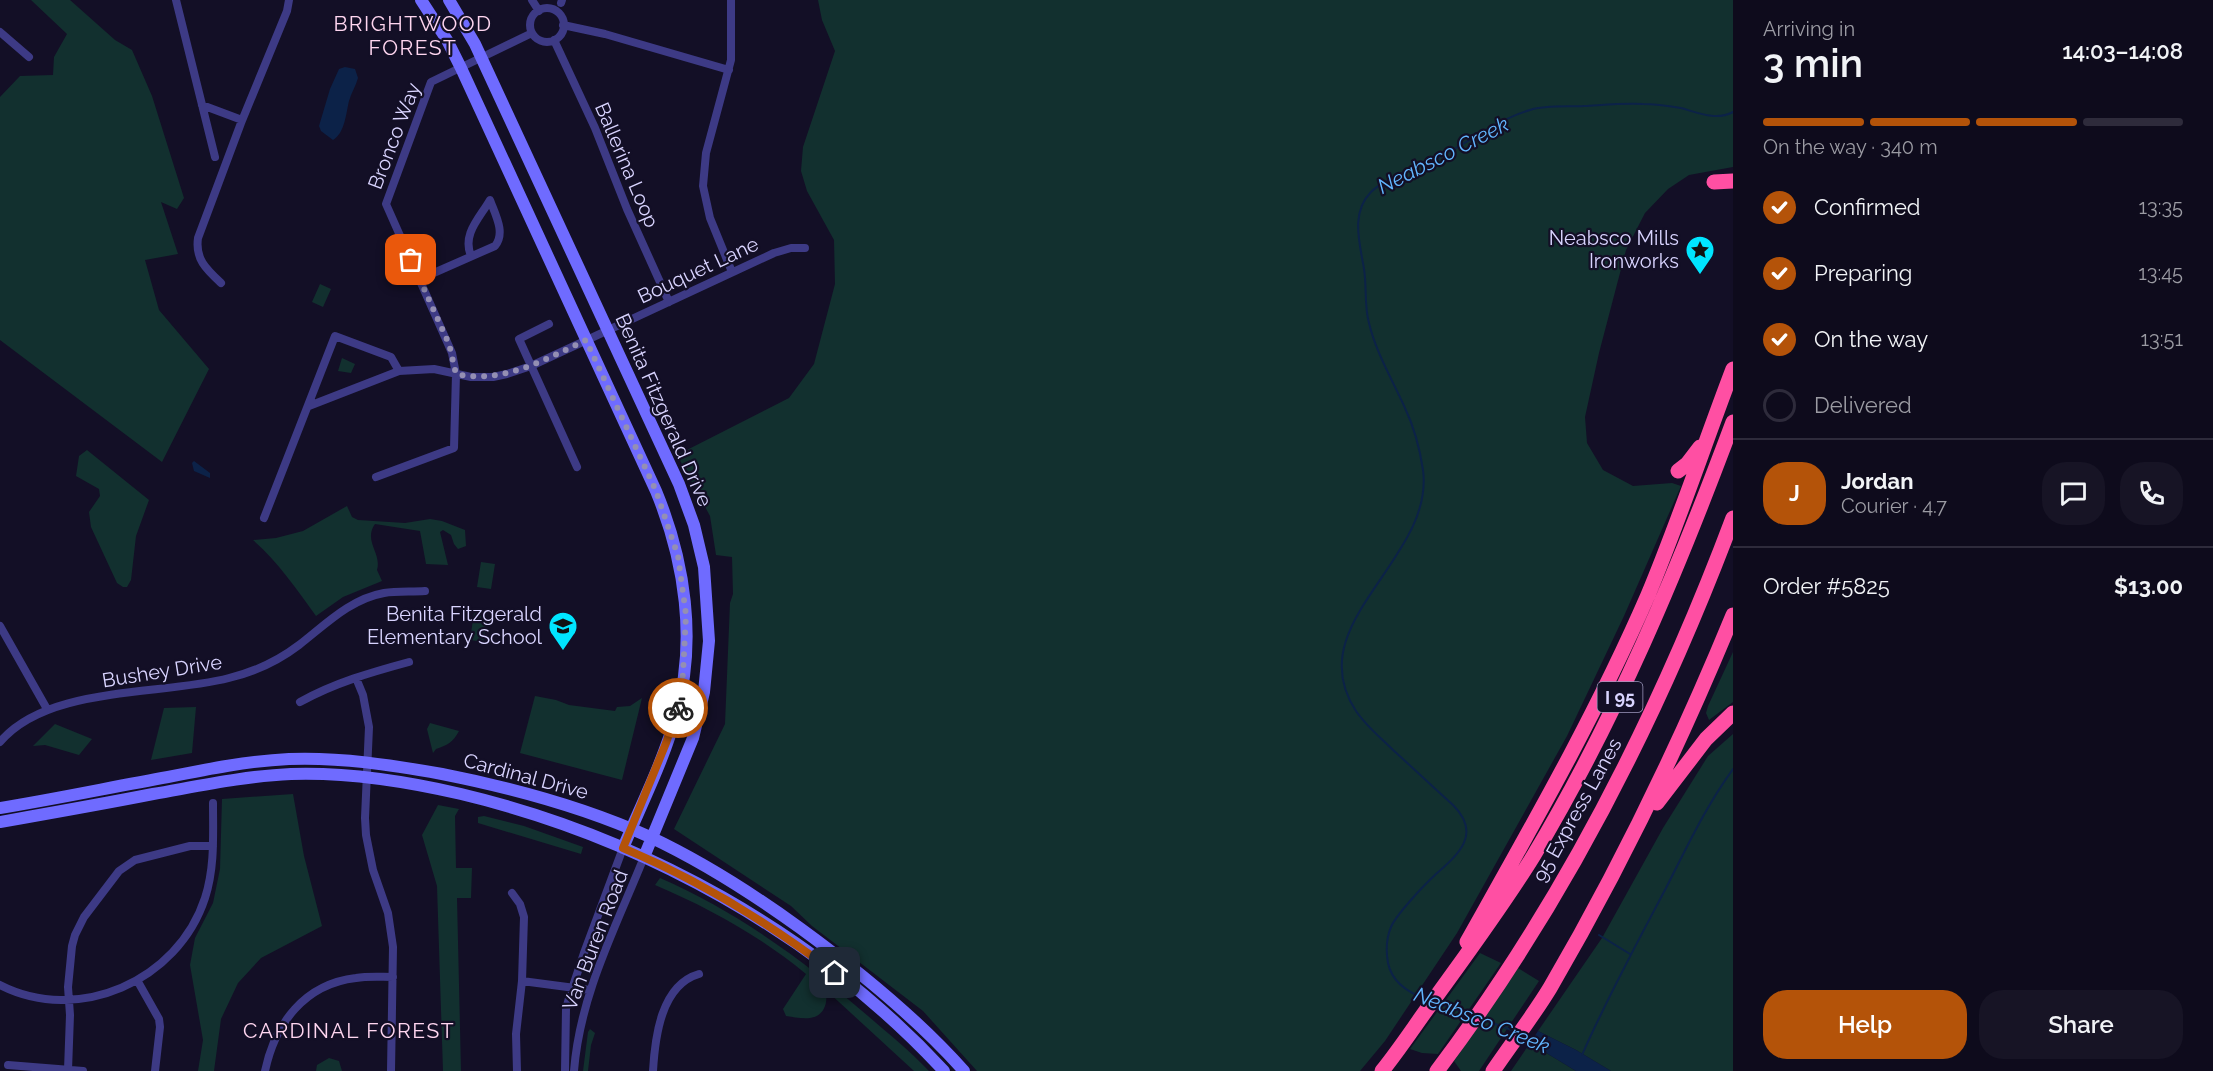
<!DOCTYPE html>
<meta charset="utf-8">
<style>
:root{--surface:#0e0b1c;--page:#171425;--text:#f1f3f6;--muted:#9b9ba3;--line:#2e2b3b;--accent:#b45309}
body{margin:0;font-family:Raleway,sans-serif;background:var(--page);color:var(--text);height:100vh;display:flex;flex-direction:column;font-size:22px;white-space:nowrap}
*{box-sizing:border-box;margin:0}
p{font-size:20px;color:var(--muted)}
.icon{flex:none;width:33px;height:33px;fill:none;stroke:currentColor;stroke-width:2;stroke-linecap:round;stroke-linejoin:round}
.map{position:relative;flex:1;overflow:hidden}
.drawer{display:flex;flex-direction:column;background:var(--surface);width:480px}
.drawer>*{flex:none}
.pin{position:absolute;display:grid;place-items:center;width:51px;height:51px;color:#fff;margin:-26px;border-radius:12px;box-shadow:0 3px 9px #0006}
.courier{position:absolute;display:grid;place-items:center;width:60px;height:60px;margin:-30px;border:4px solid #b45309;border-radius:50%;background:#fff;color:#222;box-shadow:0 2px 8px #0007}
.headline em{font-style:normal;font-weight:600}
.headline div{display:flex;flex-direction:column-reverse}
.headline{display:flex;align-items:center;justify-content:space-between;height:102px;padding:0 30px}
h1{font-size:39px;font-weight:600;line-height:45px}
.bar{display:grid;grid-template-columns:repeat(4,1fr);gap:9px 6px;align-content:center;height:72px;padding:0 30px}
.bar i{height:8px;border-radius:4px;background:var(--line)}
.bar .on{background:var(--accent)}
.bar p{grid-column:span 4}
.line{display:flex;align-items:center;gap:15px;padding:0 30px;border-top:2px solid var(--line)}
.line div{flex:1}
.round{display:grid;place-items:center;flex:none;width:63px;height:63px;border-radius:24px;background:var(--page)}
ol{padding:0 30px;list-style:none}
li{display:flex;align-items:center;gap:18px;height:66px}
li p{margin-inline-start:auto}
li .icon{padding:6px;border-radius:50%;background:var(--accent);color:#fff;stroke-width:4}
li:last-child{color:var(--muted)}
li i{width:33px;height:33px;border:3px solid var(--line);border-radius:50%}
.action{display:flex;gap:12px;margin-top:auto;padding:12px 30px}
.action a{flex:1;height:69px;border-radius:24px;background:var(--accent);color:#fff;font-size:24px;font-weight:600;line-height:69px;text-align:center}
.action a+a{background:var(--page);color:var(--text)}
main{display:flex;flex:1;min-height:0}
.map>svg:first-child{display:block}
.green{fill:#12302f}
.water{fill:#0c2248}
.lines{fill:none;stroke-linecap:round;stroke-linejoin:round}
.stream{stroke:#0c2248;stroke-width:2}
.minor{stroke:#3d3a85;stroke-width:8}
.secondary{stroke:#6f6bff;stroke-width:12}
.motorway{stroke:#ff4fa3;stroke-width:15}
.done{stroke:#948fb3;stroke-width:6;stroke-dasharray:0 10.8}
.route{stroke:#b45309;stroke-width:8}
.labels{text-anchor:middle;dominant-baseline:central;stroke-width:4.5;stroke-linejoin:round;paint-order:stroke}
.shield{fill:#130f26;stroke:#9e99be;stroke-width:1.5}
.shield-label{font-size:18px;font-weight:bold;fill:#d9d4ff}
.street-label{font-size:20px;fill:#d9d4ff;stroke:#130f26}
.poi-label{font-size:20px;fill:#d9d4ff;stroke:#130f26;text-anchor:end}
.neighbourhood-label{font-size:21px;letter-spacing:1.5px;fill:#ffd6f0;stroke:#130f26}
.water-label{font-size:21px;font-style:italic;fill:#62b6ff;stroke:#130f26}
</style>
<main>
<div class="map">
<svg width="1733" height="1071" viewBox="0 0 1733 1071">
<rect width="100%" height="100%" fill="#130f26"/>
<path class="green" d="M31 0H70L115 40 132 50 152 96 184 198 177 209 161 202 178 254 145 260 159 310 209 369 162 462 0 340V97L20 76 53 75 54 57 67 34Z
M818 0H1733V167L1689 175 1668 189 1645 213 1626 250 1599 353 1585 417 1587 443 1603 470 1633 486 1672 483 1681 486 1624 616 1567 736 1457 933 1385 1041 1360 1071H977L923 1011 812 926 791 906 674 829 725 724 730 603 733 594 732 557 716 555 710 516 677 455 789 398 814 364 835 284 834 240 807 191 801 171 803 147 835 51 822 20Z
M320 284 331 289 323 307 312 302Z
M342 358 355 364 351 373 338 371Z
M87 450 149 500 136 536 131 580 127 587H123L117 583 91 527 89 512 100 496 99 489 76 476 79 456Z
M347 506 352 517 358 520 405 523 430 519 442 521 465 530 466 546 458 549 454 544 451 535 443 530 440 532 448 565 426 564 420 531 375 524C363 541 382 553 377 570L382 581 343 597 316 616C296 588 278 562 253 540L276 538 303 531Z
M481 562 495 564 491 589 477 587Z
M474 613 487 616 484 642 470 640Z
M1733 652V702L1709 720 1706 713 1708 706Z
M535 696 556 700 569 705 615 711 617 707 630 706 642 698 622 780 520 753Z
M196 707 192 753 151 760 164 708Z
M430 723 459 731C453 742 448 745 436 749L433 753 427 729Z
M55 724 92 739 79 755 45 745 33 746Z
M1733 734V1071H1611L1576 1050 1538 1031 1602 938 1663 828 1708 756Z
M293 794 304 856 322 926 261 958 238 983 221 1019 214 1071H198L203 1040 190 965 195 938 213 903 220 869 222 799Z
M438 805 459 809 455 816 456 868H472L471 898H457L461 1071H443L437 886 422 835Z
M484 816 524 826 583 847 581 854 478 823V817Z
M660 878C736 911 805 961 868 1016 889 1034 910 1051 929 1071H914L827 991C826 995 827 1002 825 1006 819 1023 800 1018 786 1016L783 1009 806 974C760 936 709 908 655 885Z
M1480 953 1501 963 1438 1054 1422 1053 1410 1049Z
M1518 968 1539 981 1479 1071H1461L1454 1061Z
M590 1029 595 1033 591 1045 588 1071H583L588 1032Z
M1530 1043 1576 1071H1511Z
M329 1058 339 1061 342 1071H316L317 1065Z"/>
<path class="water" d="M345 67 355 69 358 78C356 86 351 93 349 101 346 113 345 133 333 140L321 131 319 126 330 89 339 69Z
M194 461 210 473V478L194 471 192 463Z
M1538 1031 1576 1050 1611 1071H1576L1530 1043Z"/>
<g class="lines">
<path class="stream" d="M1599 935 1630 954
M1426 999C1409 993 1392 983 1388 963 1386 952 1386 939 1391 927 1396 915 1424 885 1435 875 1459 854 1482 834 1453 805 1433 787 1413 768 1393 750 1381 738 1366 726 1356 711 1298 623 1435 560 1423 470 1420 450 1414 427 1405 408 1393 381 1376 353 1369 323 1364 306 1367 287 1364 269 1360 244 1350 213 1371 192 1385 178 1415 169 1434 160 1465 145 1496 120 1530 110 1546 105 1567 107 1584 106 1603 105 1623 103 1643 104 1655 104 1669 106 1681 108 1699 113 1716 121 1733 112
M1437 1003 1471 1015
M1482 1019 1514 1031
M1525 1035 1536 1039
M1582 1055C1607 998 1637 943 1666 888 1687 847 1706 806 1733 769"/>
<path class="minor" d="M176 0 215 157
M532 0 539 11
M731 0V60L706 153 703 186 710 218 732 272
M561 3 562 0
M530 25a17 17 0 1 1 34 0a17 17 0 1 1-34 0Z
M563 25 605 34 729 70
M0 32 29 57
M554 40 595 128 627 209 669 302
M202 105 242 120
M420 279 495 246C506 233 495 214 490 200 479 219 462 234 471 256
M221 283C206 269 195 259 198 238L241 123 287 11 289 0
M549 324 519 339 577 467
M309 406 399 371 434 369 471 377H493L507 374 531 366 774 253 791 248H805
M376 477 454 448 456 374 452 353 386 204 431 82 532 33
M264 518 335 336 391 357 399 371
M0 626 47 709
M356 678 363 695 369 727 365 818 366 835 373 870 388 913 393 947 391 1071
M300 702C334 683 372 672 409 662
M0 742C48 685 160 696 229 678 254 672 278 661 299 645 325 625 350 599 384 593 397 591 412 592 425 591
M512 893 520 904 524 917 522 981 516 1034 517 1071
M137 980 159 1019 160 1027 155 1071
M522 981 590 990
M0 985C78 1025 178 981 205 898 215 867 213 835 213 803
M8 1065 83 1071
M68 1070 70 1015 68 987 72 946 75 935 84 917 119 871 135 860 190 846H213
M265 1071C275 1024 304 984 356 978 368 976 380 977 393 977
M565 1071 566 1009 569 998 584 953 623 848
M574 1071C580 994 616 927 644 857
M653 1071C655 1037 661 985 699 974"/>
<path class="secondary" d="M421 0 447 40 461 68 656 491C685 561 697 641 676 715 664 760 641 805 623 848
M449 0 475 44 679 484 694 525 704 567 709 641 704 692 693 738 644 857
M0 808C56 799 112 787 168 777 208 769 248 761 289 759 341 757 391 765 442 774 513 788 584 807 650 837 703 862 753 894 800 928 859 971 916 1017 964 1071
M0 822C51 813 102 804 153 794 199 786 245 776 291 774 349 772 405 781 461 794 642 837 817 934 944 1071"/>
<path class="motorway" d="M1714 182 1733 181
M1678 471 1687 464 1700 447
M1657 803 1706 739 1733 713
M1467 942C1531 828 1596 715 1648 595 1679 521 1704 445 1733 369
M1382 1071C1399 1050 1414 1027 1430 1005 1466 955 1502 907 1534 855 1616 718 1677 572 1733 422
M1437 1071C1564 903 1659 715 1733 518
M1493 1071C1512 1043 1533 1016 1550 988 1620 868 1680 744 1733 615"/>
</g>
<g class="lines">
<path class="done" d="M411 260 449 344 456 374C504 384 544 360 586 340L656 491 678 556 686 615 683 674 678 708"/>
<path class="route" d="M678 708 666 743 623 848C699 880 769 923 835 973"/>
</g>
<defs>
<g id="sight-pin" transform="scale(1.5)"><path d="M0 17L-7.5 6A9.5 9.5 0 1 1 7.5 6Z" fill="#00e5ff" stroke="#130f26"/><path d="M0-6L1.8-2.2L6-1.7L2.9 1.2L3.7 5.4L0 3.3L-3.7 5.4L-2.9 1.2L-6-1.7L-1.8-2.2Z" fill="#111"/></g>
<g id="school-pin" transform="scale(1.5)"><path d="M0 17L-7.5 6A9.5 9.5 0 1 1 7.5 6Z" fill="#00e5ff" stroke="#130f26"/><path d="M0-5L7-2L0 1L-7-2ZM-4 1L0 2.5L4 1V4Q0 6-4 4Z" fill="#111"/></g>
</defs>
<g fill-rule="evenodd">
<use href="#sight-pin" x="1700" y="250"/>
<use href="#school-pin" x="563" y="626"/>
</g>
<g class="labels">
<rect class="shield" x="1597.5" y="682" width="45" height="30" rx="4.5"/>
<g class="shield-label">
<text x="1620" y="697">I 95</text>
</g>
<g class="street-label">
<text transform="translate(394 136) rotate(-69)">Bronco Way</text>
<text transform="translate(627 165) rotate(67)">Ballerina Loop</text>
<text transform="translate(698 270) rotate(-25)">Bouquet Lane</text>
<text transform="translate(664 410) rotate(66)">Benita Fitzgerald Drive</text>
<text transform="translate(162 671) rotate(-9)">Bushey Drive</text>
<text transform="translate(526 776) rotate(15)">Cardinal Drive</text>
<text transform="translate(1577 810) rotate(-61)">95 Express Lanes</text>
<text transform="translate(595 940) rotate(-69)">Van Buren Road</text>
</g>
<g class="poi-label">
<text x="1679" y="238">Neabsco Mills<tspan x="1679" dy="23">Ironworks</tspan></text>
<text x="542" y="614">Benita Fitzgerald<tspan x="542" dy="23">Elementary School</tspan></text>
</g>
<g class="neighbourhood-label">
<text x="413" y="23">BRIGHTWOOD<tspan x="413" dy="24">FOREST</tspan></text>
<text x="349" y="1030">CARDINAL FOREST</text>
</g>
<g class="water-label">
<text transform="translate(1443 155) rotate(-27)">Neabsco Creek</text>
<text transform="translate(1482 1020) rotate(22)">Neabsco Creek</text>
</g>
</g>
</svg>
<div class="pin" style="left:411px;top:260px;background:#ea580c"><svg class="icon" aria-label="bag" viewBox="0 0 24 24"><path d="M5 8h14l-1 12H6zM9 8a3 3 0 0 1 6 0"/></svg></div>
<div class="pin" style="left:835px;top:973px;background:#1f2937"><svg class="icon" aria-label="home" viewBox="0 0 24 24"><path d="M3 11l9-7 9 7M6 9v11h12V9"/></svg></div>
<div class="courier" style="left:678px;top:708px"><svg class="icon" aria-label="bike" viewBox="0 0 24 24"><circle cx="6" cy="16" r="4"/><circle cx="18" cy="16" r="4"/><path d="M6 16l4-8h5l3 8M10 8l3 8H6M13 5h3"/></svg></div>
</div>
<section class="drawer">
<div class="headline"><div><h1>3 min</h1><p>Arriving in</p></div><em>14:03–14:08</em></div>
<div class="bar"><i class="on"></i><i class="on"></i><i class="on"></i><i></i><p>On the way · 340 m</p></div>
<ol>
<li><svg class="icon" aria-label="check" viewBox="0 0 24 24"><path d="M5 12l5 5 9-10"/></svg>Confirmed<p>13:35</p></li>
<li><svg class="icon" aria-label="check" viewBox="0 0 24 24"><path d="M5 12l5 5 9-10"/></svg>Preparing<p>13:45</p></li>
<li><svg class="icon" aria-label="check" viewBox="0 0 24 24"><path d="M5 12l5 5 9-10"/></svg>On the way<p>13:51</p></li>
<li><i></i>Delivered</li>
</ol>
<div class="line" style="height:108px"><b class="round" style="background:var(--accent);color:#fff">J</b><div><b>Jordan</b><p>Courier · 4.7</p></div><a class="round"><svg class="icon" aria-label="chat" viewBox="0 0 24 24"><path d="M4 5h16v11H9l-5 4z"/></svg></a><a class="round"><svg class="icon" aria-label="phone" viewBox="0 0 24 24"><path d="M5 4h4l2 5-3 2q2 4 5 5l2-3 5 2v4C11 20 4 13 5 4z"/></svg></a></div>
<div class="line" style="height:78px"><div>Order #5825</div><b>$13.00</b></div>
<div class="action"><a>Help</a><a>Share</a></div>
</section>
</main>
